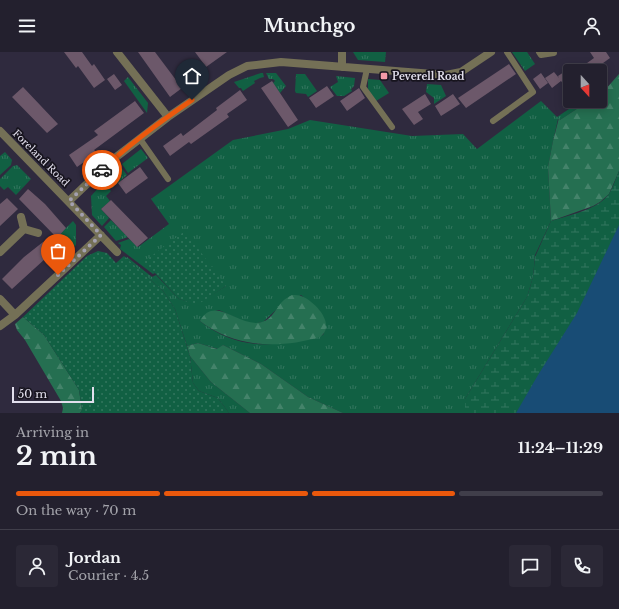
<!DOCTYPE html>
<meta charset="utf-8">
<style>
:root{--surface:#23202e;--page:#2b2836;--text:#f1f3f6;--muted:#a3a3aa;--line:#403e4a;--accent:#ea580c}
body{margin:0;font-family:"Libre Baskerville",serif;background:var(--page);color:var(--text);height:100vh;display:flex;flex-direction:column;font-size:15px;white-space:nowrap}
*{box-sizing:border-box;margin:0}
p{font-size:13px;color:var(--muted)}
.icon{flex:none;width:22px;height:22px;fill:none;stroke:currentColor;stroke-width:2;stroke-linecap:round;stroke-linejoin:round}
.map{position:relative;height:361px;overflow:hidden}
.panel{display:flex;flex-direction:column;background:var(--surface);flex:1}
.panel>*{flex:none}
.needle{width:26px;rotate:159deg}
.buttons{position:absolute;left:563px;top:12px;display:grid;gap:8px}
.buttons a{display:grid;place-items:center;width:44px;height:44px;border-radius:4px;background:var(--surface);box-shadow:0 2px 10px #0003,0 0 0 1px var(--line);font-size:20px}
.scale{position:absolute;left:12px;bottom:10px;width:82px;box-sizing:border-box;padding-left:4px;border:2px solid #e2dfed;border-top:0;font-size:11px;line-height:14px;white-space:nowrap;color:#e2dfed;-webkit-text-stroke:3px #17141e;paint-order:stroke}
.pin{position:absolute;display:grid;place-items:center;width:34px;height:34px;color:#fff;margin:-41px -17px;border-radius:50% 50% 50% 0;rotate:-45deg;box-shadow:0 0 4px #0007}
.pin .icon{rotate:45deg}
.courier{position:absolute;display:grid;place-items:center;width:40px;height:40px;margin:-20px;border:3px solid #ea580c;border-radius:50%;background:#fff;color:#222;box-shadow:0 1px 5px #0007}
.headline em{font-style:normal;font-weight:700}
.headline div{display:flex;flex-direction:column-reverse}
.headline{display:flex;align-items:center;justify-content:space-between;height:68px;padding:0 16px}
h1{font-size:26px;font-weight:700;line-height:30px}
.bar{display:grid;grid-template-columns:repeat(4,1fr);gap:6px 4px;align-content:center;height:48px;padding:0 16px}
.bar i{height:5px;border-radius:3px;background:var(--line)}
.bar .on{background:var(--accent)}
.bar p{grid-column:span 4}
.line{display:flex;align-items:center;gap:10px;padding:0 16px;border-top:1px solid var(--line)}
.line div{flex:1}
.round{display:grid;place-items:center;flex:none;width:42px;height:42px;border-radius:4px;background:var(--page)}
header{display:flex;justify-content:space-between;align-items:center;height:52px;padding:0 16px;background:var(--surface);font-size:18px;font-weight:700}
.map>svg:first-child{display:block}
.grass{fill:url(#grass-tufts);fill-rule:evenodd}
.forest{fill:url(#forest-firs)}
.wetland{fill:url(#wetland-marsh)}
.park{fill:url(#park-dots)}
.water{fill:#184c75}
.building{fill:#6c586a}
.lines{fill:none;stroke-linecap:round;stroke-linejoin:round}
.service{stroke:#747056;stroke-width:6}
.minor{stroke:#747056;stroke-width:8}
.done{stroke:#a3a0b0;stroke-width:4;stroke-dasharray:0 7.2}
.route{stroke:#ea580c;stroke-width:5}
.poi-dot{fill:#f39aa8;stroke:#17141e;stroke-width:1.5}
.labels{text-anchor:middle;dominant-baseline:central;stroke-width:3.5;stroke-linejoin:round;paint-order:stroke}
.poi-label{font-size:10px;font-weight:bold;fill:#e2dfed;stroke:#17141e;text-anchor:start}
.street-label{font-size:10px;fill:#e2dfed;stroke:#17141e}
</style>
<header><svg class="icon" aria-label="menu" viewBox="0 0 24 24"><path d="M4 6h16M4 12h16M4 18h16"/></svg>Munchgo<svg class="icon" aria-label="person" viewBox="0 0 24 24"><circle cx="12" cy="8" r="4"/><path d="M4 21q1-7 8-7t8 7"/></svg></header>
<div class="map">
<svg width="619" height="361" viewBox="0 0 619 361">
<defs>
<pattern id="grass-tufts" width="24" height="20" patternUnits="userSpaceOnUse"><rect width="24" height="20" fill="#116043"/><path d="M3 7l-1-3M5 7V3M7 7l1-3M15 17l-1-3M17 17v-4M19 17l1-3" fill="none" stroke="#33765e"/></pattern>
<pattern id="forest-firs" width="22" height="20" patternUnits="userSpaceOnUse"><rect width="22" height="20" fill="#256f51"/><path d="M5 1l3.5 6h-7zM16 11l3.5 6h-7z" fill="#44836a"/></pattern>
<pattern id="wetland-marsh" width="20" height="14" patternUnits="userSpaceOnUse"><rect width="20" height="14" fill="#116043"/><path d="M1 5h8M5 5V1M11 12h8M15 12V8" fill="none" stroke="#33765e"/></pattern>
<pattern id="park-dots" width="8" height="8" patternUnits="userSpaceOnUse"><rect width="8" height="8" fill="#116043"/><path d="M2 2h.1M6 6h.1" fill="none" stroke="#33765e" stroke-width="1.8" stroke-linecap="round"/></pattern>
</defs>
<rect width="100%" height="100%" fill="#2f2a3e"/>
<path class="grass" d="M353 0H386L385 10 358 8Z
M512 0H527L535 12 525 19Z
M261 21H263L264 25 260 26 254 29 255 31 243 39 241 36H239L234 30Z
M266 21H276L286 34 280 41 273 31 275 29 273 27H269Z
M296 22H305L317 39 308 45 306 42 296 41 295 39Z
M336 24 355 26 354 34 351 37 352 39 344 44H337L330 35 338 30Z
M128 25 148 51 147 61 124 29Z
M368 27 380 28 389 41 376 49 368 37Z
M427 32 441 33 446 44 434 52V46L426 40Z
M541 49 557 65 581 49H589L560 68 558 67 553 89 548 115 551 169 535 203 533 225 527 245 465 347V361H343L308 345 261 312 223 293 218 297 198 291 187 294 175 257 163 239 126 206 127 205 152 225 156 223 179 247 197 252 226 234 143 211 155 221 153 222 120 197 121 193 118 191 129 187 138 195 169 172 151 147 233 88 288 77 310 68 412 84 463 82 477 97ZM301 243 319 258 326 275 323 283C278 295 239 300 200 269L210 260 219 258 243 269 253 272 263 270 276 258Z
M141 97 148 106 128 121 122 112Z
M5 100 12 108 11 113 0 123V104Z
M17 113 31 127 16 143 8 135 4 138 0 134V127L13 114Z
M120 114 127 123 112 136 105 129Z
M103 131 111 139 106 144 110 149 101 157 109 166 102 174 92 163 91 144Z
M111 168 128 185 116 189 104 175Z
M73 169 76 173V193L62 206 57 200 62 195 55 187Z
M190 304 211 330 250 361H229L218 346 199 339 193 331Z"/>
<path class="forest" d="M619 22V119L609 142 600 150 593 154 551 169 548 115 553 89 559 66 560 68 589 49H600V41L605 38Z
M292 243C295 243 299 243 301 244 315 249 337 273 320 285 279 297 235 296 200 269 215 242 240 277 262 270 273 267 276 255 284 248 286 246 289 245 292 243Z
M23 265 44 283 79 338 82 358 80 361H62L63 356 61 349 25 288 17 278 15 272Z
M198 291 217 297 223 293 261 312 308 345 343 361H250L211 330 190 304 187 294Z"/>
<path class="wetland" d="M619 119V361H465V347L527 245 533 225 535 205 551 169C569 163 597 158 609 142 613 135 616 126 619 119Z"/>
<path class="park" d="M185 179 226 234 197 253 179 247 155 221 142 211Z
M98 199 107 201 116 211 124 204 163 239 175 257 190 304 193 331 199 339 218 346 229 361H80L82 358 79 338 44 283 23 265 87 204Z"/>
<path class="water" d="M619 173V361H516L538 323 577 261Z"/>
<path class="building" d="M64 0H82L92 14 94 12 105 28 94 36 78 14 76 16Z
M138 0H155L182 36 170 45Z
M195 0H227L206 15Z
M590 0H606L610 6 592 19H576L594 6Z
M509 12 516 22 466 56 458 46Z
M570 16V30L565 34 561 29 552 36 545 26 554 20 559 26 558 24Z
M541 21 548 31 540 37 533 27Z
M114 22 122 33 115 38 107 27Z
M272 29 298 68 288 75 261 36Z
M327 34 334 44 316 56 309 46Z
M23 35 58 72 47 81 12 45Z
M359 36 365 46 347 59 340 49Z
M240 38 247 48 227 62 229 65 191 92 189 90 170 104 163 94 181 81 183 84 217 58 216 56Z
M425 42 431 52 418 60 423 67 414 73 402 57Z
M453 42 460 52 441 64 435 54Z
M135 49 144 61 94 98 96 100 86 106 87 108 77 115 69 103 98 83 94 79Z
M140 115 148 126 126 142 118 131Z
M28 137 45 152 66 176 57 186 19 147Z
M7 146 18 157 0 174V152Z
M111 148 148 186 137 195 101 157Z
M43 190 54 201 47 208 46 206 12 237 2 227 24 205Z"/>
<g class="lines">
<path class="service" d="M539 0 541 3 554 1
M367 17 363 35 392 75
M493 69 533 40 507 0
M140 87 168 127"/>
<path class="minor" d="M117 0 168 65
M342 15V0
M0 79 117 200
M69 149 111 109 168 65 229 23 247 14 281 10 446 23 461 20 491 0
M24 177 38 181
M0 200 24 177 21 165
M0 247 15 263
M0 274 15 263 101 183"/>
</g>
<g class="lines">
<path class="done" d="M58 223 101 183 69 149 102 118"/>
<path class="route" d="M102 118C129 92 161 69 192 48"/>
</g>
<rect class="poi-dot" x="380" y="20" width="8" height="8" rx="2"/>
<g class="labels">
<g class="poi-label">
<text x="392" y="24">Peverell Road</text>
</g>
<g class="street-label">
<text transform="translate(41 106) rotate(45)">Foreland Road</text>
</g>
</g>
</svg>
<div class="buttons">
<a><svg class="needle" viewBox="-14 -14 28 28"><path d="M0-13l5 13h-10z" fill="#e53935"/><path d="M0 13l5-13h-10z" fill="#a3a3aa"/></svg></a>
</div>
<div class="scale">50 m</div>
<div class="pin" style="left:58px;top:223px;background:#ea580c"><svg class="icon" aria-label="bag" viewBox="0 0 24 24"><path d="M5 8h14l-1 12H6zM9 8a3 3 0 0 1 6 0"/></svg></div>
<div class="pin" style="left:192px;top:48px;background:#1f2937"><svg class="icon" aria-label="home" viewBox="0 0 24 24"><path d="M3 11l9-7 9 7M6 9v11h12V9"/></svg></div>
<div class="courier" style="left:102px;top:118px"><svg class="icon" aria-label="car" viewBox="0 0 24 24"><path d="M5 17H2v-5l4-1 3-4h7l3 4 3 1v5h-3M9 17h6M6 11h13"/><circle cx="7" cy="17" r="2"/><circle cx="17" cy="17" r="2"/></svg></div>
</div>
<section class="panel">
<div class="headline"><div><h1>2 min</h1><p>Arriving in</p></div><em>11:24–11:29</em></div>
<div class="bar"><i class="on"></i><i class="on"></i><i class="on"></i><i></i><p>On the way · 70 m</p></div>
<div class="line" style="height:72px"><a class="round"><svg class="icon" aria-label="person" viewBox="0 0 24 24"><circle cx="12" cy="8" r="4"/><path d="M4 21q1-7 8-7t8 7"/></svg></a><div><b>Jordan</b><p>Courier · 4.5</p></div><a class="round"><svg class="icon" aria-label="chat" viewBox="0 0 24 24"><path d="M4 5h16v11H9l-5 4z"/></svg></a><a class="round"><svg class="icon" aria-label="phone" viewBox="0 0 24 24"><path d="M5 4h4l2 5-3 2q2 4 5 5l2-3 5 2v4C11 20 4 13 5 4z"/></svg></a></div>
</section>
